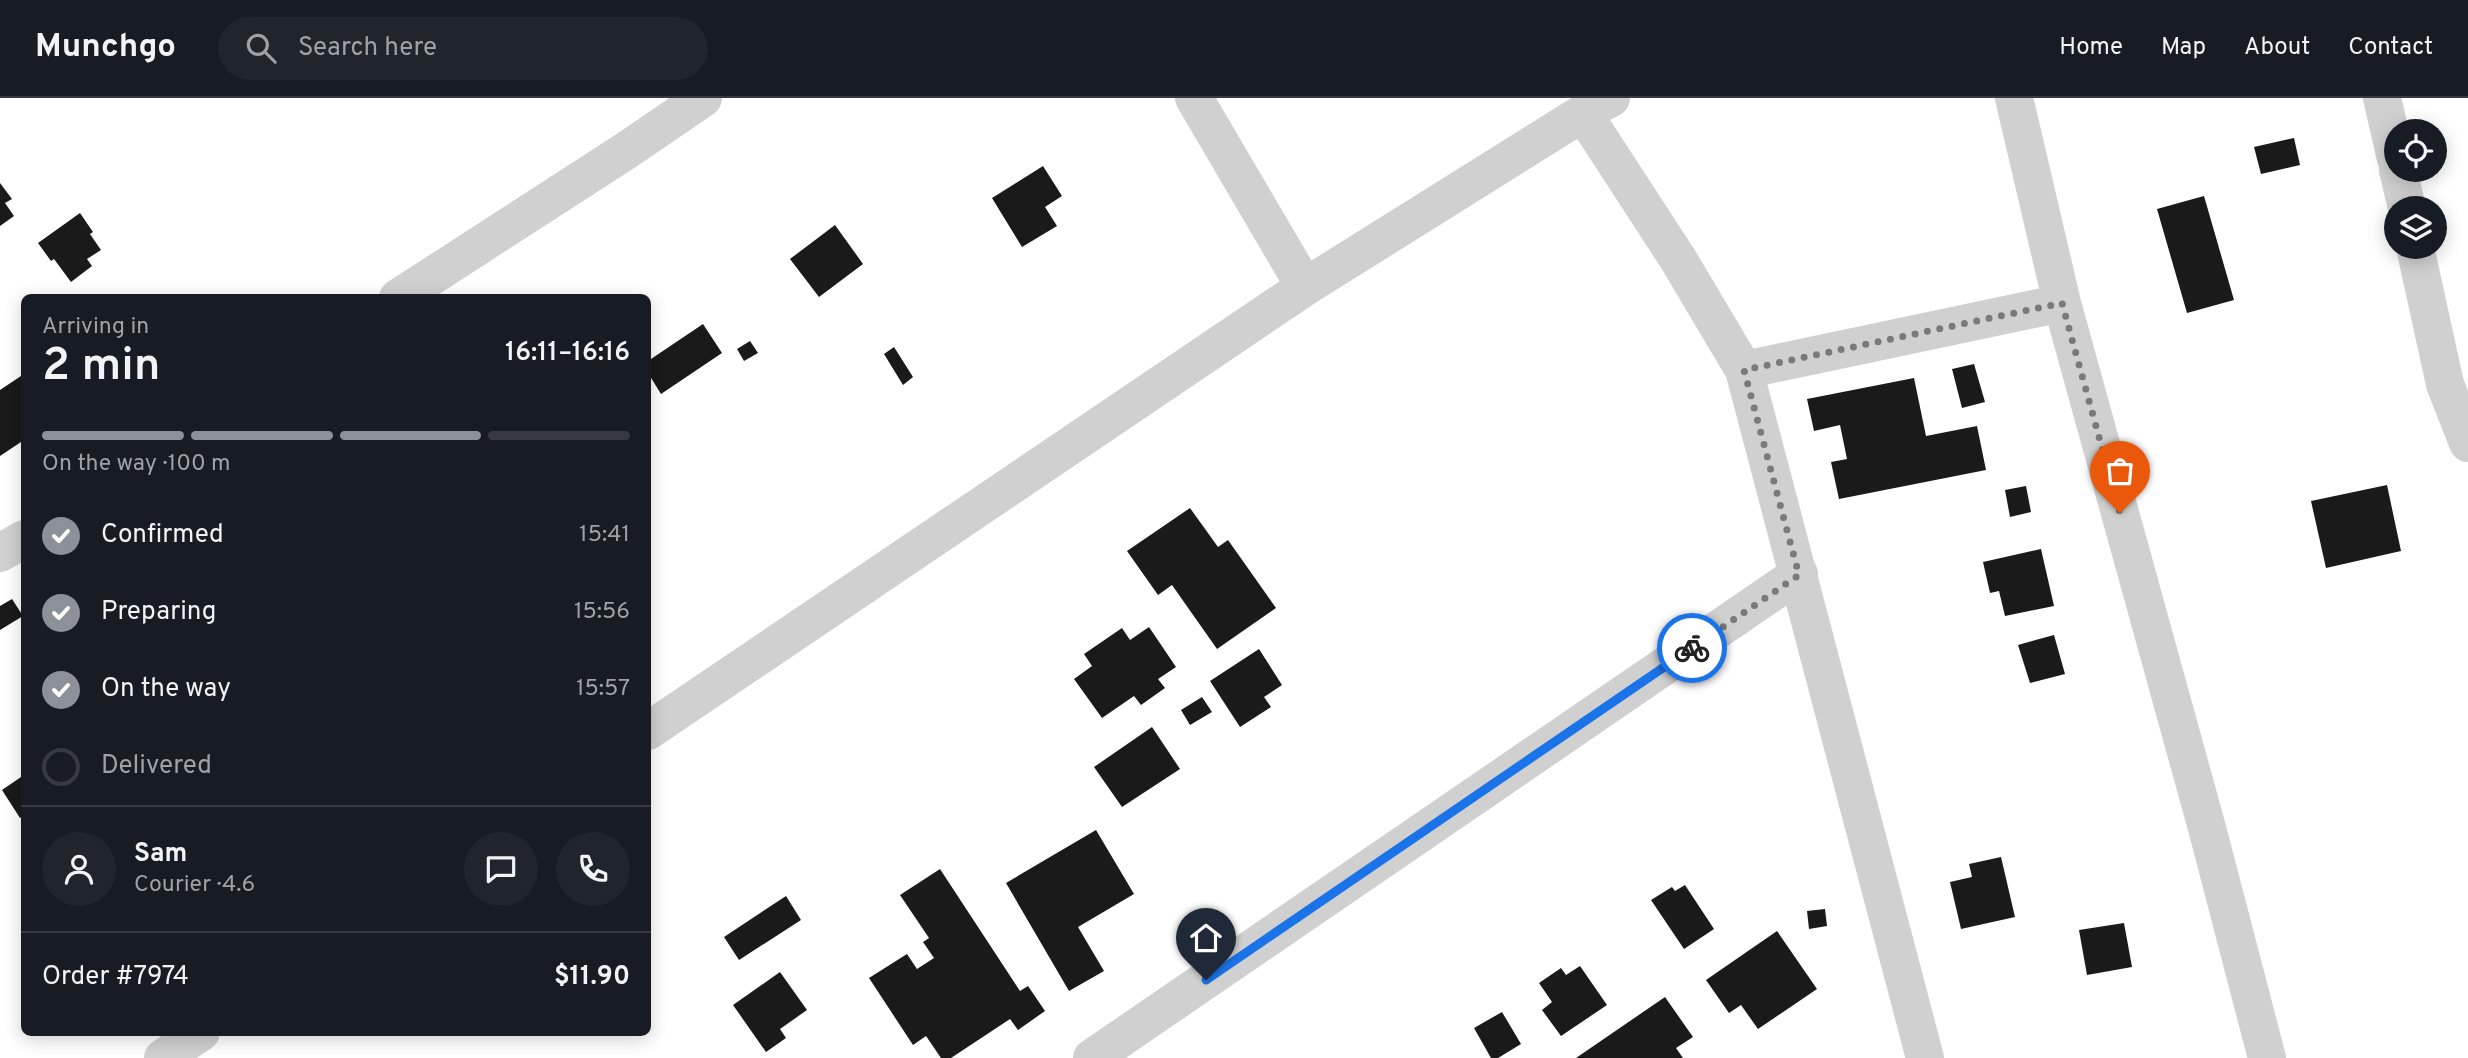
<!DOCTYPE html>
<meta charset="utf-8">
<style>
:root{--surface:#171b24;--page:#20242c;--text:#f1f3f6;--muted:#9ea1a6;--line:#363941;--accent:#8c9099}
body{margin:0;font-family:Overpass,sans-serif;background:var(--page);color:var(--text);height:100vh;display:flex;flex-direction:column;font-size:26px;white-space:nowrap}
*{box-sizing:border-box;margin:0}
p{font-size:23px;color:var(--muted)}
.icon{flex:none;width:38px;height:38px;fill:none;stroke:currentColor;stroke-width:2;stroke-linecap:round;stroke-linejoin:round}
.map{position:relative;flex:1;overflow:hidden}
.details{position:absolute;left:21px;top:196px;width:630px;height:742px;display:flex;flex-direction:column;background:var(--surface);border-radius:10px;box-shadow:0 4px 18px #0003}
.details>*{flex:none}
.controls{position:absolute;left:2384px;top:21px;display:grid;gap:14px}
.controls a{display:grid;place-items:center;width:63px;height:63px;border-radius:50%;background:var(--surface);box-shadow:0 4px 18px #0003;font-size:35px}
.pin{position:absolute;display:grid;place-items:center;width:60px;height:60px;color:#fff;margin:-72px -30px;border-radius:50% 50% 50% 0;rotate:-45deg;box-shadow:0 0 7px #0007}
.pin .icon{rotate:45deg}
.courier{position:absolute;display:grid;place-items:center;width:70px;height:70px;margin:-35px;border:5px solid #1a73e8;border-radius:50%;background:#fff;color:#222;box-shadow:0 2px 9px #0007}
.headline em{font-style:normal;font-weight:600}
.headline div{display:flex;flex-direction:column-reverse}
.headline{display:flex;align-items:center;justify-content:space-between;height:119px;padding:0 21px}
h1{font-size:46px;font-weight:600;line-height:52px}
.bar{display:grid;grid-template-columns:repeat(4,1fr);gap:10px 7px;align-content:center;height:84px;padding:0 21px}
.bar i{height:9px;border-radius:5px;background:var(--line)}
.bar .selected{background:var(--accent)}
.bar p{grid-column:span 4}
.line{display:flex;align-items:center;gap:18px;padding:0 21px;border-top:2px solid var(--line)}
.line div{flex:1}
.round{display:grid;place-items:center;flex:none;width:74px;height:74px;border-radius:37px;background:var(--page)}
ol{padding:0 21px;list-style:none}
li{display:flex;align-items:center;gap:21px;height:77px}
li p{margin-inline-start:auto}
li .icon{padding:7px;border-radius:50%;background:var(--accent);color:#fff;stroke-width:4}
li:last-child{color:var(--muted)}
li i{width:38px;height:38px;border:4px solid var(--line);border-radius:50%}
header{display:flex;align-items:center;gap:42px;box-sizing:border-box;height:98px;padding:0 35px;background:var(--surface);border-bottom:2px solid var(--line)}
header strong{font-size:33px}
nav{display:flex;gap:38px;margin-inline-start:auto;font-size:24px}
.search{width:490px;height:63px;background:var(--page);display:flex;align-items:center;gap:18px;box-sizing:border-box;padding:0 24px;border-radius:38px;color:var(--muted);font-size:26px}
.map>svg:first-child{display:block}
.building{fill:#1a1a1a}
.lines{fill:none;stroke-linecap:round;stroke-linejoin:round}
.minor{stroke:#d0d0d0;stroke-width:38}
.done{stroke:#7a7a7a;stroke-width:7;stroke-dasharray:0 12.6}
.route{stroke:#1a73e8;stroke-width:9}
</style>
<header>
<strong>Munchgo</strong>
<div class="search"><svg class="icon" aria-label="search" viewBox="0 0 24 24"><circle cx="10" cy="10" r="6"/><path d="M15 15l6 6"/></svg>Search here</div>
<nav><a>Home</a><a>Map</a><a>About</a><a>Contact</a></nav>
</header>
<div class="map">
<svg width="2468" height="960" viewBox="0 0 2468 960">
<rect width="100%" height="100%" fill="#fff"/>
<path class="building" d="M2294 40 2300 67 2261 76 2254 49Z
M1043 68 1062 98 1045 109 1057 128 1022 149 992 100Z
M0 85 12 101 5 105 14 118 0 128Z
M2204 98 2234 202 2187 215 2157 111Z
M80 115 93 134 90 136 101 152 87 161 92 168 71 184 54 161 51 163 38 145Z
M835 127 863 166 819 199 790 161Z
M703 226 722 255 661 296 648 275V263Z
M750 243 758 255 744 263 737 251Z
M894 249 913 279 903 287 884 256Z
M1974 266 1985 304 1962 310 1952 271Z
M24 276V342L0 358V292Z
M1914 280 1926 338 1977 328 1986 372 1839 401 1831 364 1847 361 1840 327 1814 333 1807 301Z
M2387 387 2401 453 2326 470 2311 403Z
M2026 388 2031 414 2010 419 2005 392Z
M1190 410 1218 449 1228 442 1276 510 1217 551 1172 487 1158 497 1127 453Z
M2041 451 2054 508 2005 518 1999 493 1990 495 1983 464Z
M12 501 23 518 0 532V508Z
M1149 529 1176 569 1158 581 1165 590 1141 607 1134 598 1102 620 1074 581 1092 568 1084 556 1122 530 1130 542Z
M2054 537 2065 576 2030 585 2018 547Z
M1259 551 1282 587 1264 599 1271 609 1240 629 1210 583Z
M1202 599 1212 614 1190 627 1181 612Z
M1152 629 1180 671 1122 709 1094 669Z
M24 677V717L20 720 2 692Z
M1096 732 1134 796 1078 829 1104 873 1069 893 1006 785Z
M2001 759 2015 819 1961 831 1950 784 1972 779 1969 766Z
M940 771 1020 893 1028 888 1045 913 1018 932 1010 921 951 960H941L926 938 913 947 869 880 907 856 917 871 934 860 923 844 929 840 900 797Z
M1685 787 1714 831 1684 851 1651 802 1672 789 1675 793Z
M786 798 801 822 739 862 724 839Z
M1825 811 1827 828 1809 831 1807 813Z
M2124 825 2132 869 2087 877 2079 832Z
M1777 833 1817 891 1758 931 1741 907 1729 915 1706 882Z
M1580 868 1607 907 1561 938 1542 912 1552 904 1539 885 1561 870 1566 877Z
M780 874 807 912 780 931 786 940 766 954 733 907Z
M1665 899 1693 939 1676 950 1683 960H1576Z
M1502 914 1521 946 1498 960H1491L1474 930Z"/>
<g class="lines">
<path class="minor" d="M1194 0 1305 189
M2014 0 2062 205 2207 730 2267 960
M2382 0 2396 61
M1583 15 1678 161 1744 272 1925 960
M2398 72 2407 110
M2415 149 2445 286 2468 345
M398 200 627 52 703 0
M1744 272 2062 205
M0 455 24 441
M648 633 1305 189 1583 15 1611 0
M163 960 201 934
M1092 960 1799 476"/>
</g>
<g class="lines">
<path class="done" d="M1692 550 1799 477 1744 272 2062 205 2120 415"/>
<path class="route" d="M1206 882 1692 550"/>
</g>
</svg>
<div class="controls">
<a><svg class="icon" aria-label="locate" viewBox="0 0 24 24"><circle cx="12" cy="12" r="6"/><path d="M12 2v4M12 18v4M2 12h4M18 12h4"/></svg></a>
<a><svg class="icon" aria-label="layers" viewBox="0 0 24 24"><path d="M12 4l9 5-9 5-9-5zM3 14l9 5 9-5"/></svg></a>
</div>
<div class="pin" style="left:2120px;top:415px;background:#ea580c"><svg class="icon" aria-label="bag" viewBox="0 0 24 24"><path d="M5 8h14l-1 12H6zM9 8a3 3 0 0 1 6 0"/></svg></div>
<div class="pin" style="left:1206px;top:882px;background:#1f2937"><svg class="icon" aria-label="home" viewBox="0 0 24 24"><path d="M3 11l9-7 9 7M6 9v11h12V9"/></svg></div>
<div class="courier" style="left:1692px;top:550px"><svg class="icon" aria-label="bike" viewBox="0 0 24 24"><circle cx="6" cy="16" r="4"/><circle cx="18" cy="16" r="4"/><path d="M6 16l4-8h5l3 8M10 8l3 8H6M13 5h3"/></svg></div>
<section class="details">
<div class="headline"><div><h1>2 min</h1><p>Arriving in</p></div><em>16:11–16:16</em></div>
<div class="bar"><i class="selected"></i><i class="selected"></i><i class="selected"></i><i></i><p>On the way · 100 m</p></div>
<ol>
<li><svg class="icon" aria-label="check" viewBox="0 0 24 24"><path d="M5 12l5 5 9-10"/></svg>Confirmed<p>15:41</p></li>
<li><svg class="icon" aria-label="check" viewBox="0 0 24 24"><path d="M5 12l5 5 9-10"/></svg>Preparing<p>15:56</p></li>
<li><svg class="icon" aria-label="check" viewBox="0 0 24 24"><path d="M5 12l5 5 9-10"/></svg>On the way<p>15:57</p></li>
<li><i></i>Delivered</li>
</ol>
<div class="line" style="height:126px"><a class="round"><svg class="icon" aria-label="person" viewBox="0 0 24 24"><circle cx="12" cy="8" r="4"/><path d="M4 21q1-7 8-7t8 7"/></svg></a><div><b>Sam</b><p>Courier · 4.6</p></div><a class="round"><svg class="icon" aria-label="chat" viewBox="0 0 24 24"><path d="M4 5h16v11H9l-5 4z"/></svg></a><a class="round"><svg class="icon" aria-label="phone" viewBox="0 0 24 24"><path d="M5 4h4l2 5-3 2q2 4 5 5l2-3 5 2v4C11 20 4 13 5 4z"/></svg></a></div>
<div class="line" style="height:91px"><div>Order #7974</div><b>$11.90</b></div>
</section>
</div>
